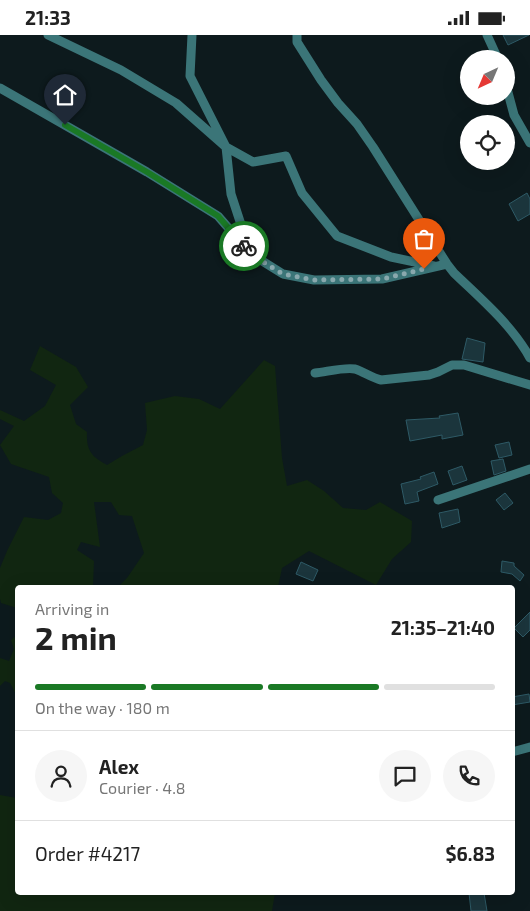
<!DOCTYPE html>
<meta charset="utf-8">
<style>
:root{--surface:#fff;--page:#f6f6f6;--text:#222;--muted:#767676;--line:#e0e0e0;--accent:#1a7925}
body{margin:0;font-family:"Exo 2",sans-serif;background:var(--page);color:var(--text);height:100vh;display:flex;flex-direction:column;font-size:19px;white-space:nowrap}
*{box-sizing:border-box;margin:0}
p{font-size:16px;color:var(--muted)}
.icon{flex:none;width:28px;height:28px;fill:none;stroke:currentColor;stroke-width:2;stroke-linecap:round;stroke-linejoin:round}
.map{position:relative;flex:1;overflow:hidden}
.drawer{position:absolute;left:15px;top:550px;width:500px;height:310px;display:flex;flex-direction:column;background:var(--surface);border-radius:5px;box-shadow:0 5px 20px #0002}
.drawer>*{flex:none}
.needle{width:32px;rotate:224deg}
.buttons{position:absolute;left:460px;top:15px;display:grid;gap:10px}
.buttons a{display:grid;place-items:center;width:55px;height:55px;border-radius:50%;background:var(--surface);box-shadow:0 5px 20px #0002;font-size:25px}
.pin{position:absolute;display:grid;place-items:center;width:42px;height:42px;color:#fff;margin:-51px -21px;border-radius:50% 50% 50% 0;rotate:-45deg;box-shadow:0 0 5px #0007}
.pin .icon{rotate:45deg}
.courier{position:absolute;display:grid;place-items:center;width:50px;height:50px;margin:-25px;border:4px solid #1a7925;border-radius:50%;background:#fff;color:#222;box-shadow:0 1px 6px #0007}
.overview em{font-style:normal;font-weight:700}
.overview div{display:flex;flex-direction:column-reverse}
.overview{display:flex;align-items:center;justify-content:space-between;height:85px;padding:0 20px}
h1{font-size:32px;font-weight:700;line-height:38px}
.bar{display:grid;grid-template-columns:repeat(4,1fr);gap:8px 5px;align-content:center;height:60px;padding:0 20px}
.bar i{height:6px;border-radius:4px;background:var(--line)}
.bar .selected{background:var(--accent)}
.bar p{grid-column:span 4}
.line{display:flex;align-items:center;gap:12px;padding:0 20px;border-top:1px solid var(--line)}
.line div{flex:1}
.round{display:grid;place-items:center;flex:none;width:52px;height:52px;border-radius:26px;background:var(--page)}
.status{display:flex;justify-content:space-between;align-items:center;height:35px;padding:0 25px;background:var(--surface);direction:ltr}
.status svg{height:14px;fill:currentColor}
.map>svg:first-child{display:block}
.green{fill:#112611}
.building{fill:#1b353c;stroke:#2e5a66}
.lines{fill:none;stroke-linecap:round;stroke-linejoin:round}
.street{stroke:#3b7578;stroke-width:9}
.done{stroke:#89a8ad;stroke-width:5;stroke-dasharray:0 9}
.route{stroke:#1a7925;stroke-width:6}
</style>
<div class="status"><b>21:33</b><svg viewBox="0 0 49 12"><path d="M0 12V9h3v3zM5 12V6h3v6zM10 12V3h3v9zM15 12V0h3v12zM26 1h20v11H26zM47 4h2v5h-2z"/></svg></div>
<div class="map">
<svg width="530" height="876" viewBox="0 0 530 876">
<rect width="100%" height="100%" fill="#0d1a1d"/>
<path class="green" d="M40 311 76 332 88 352 70 370 76 389 87 397C86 416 92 422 107 430L122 421 143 410 147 395 145 368 175 361 199 364 220 374 264 325 275 331 282 423 287 451 307 445 324 456 343 473 366 475 380 467 412 486 411 507 392 524 376 550 309 516 282 533 278 552H118L127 543 144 518 132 481 119 480 111 467H94L100 512 81 507 77 515 94 526 93 552H18L17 573 1 568 0 564V533L7 516 24 482 48 485 61 478 63 468 52 458 49 442 11 429 0 410 14 391 0 384V375L24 386 45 371 56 350 30 335Z
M17 600V661L10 648 5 646 0 651V608V623L9 626 14 614 11 605Z
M0 760 17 763 18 858H275L272 876H0Z"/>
<path class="building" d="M503 0H529L508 10Z
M527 158 530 164V179L518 186 509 169Z
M467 303 485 308 483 327 462 324Z
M458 378 463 400 442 404V400L410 406 406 385 440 383 439 381Z
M509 407 512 420 499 423 495 410Z
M503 424 506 436 494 440 491 426Z
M462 431 467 445 453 450 448 436Z
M434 437 438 449 417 457 419 466 405 469 401 449 421 444 420 442Z
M505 458 513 468 504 475 496 465Z
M458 474 460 487 442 493 439 478Z
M502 526 514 528V531L524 540 520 546 512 539 501 537Z
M301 527 318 535 313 546 296 539Z
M530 577V595L523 602 514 593Z
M529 659 530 667 512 670V662Z
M469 858H484L487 876H471Z"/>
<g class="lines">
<path class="street" d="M48 0 121 35 176 68 226 112 253 127 286 121 302 158 337 201 391 222 434 231
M192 0 190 41 226 112 231 159 249 214
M297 0V7L321 45 338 68 357 89 373 112 447 229 454 238C481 264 512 290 530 323
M487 0 498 24
M506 50 514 80 530 108
M0 53 147 137 218 181 251 219 283 239 314 245 382 244 447 229
M315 338C326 337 344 332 355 334 364 337 372 343 381 345L429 340 438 337 452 330H464L530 350
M438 465 530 434
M512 717 530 712"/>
</g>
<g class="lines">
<path class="done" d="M244 211 250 219 283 239 314 245 382 244 424 234"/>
<path class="route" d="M65 90 147 137 218 181 244 211"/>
</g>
</svg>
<div class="buttons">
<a><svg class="needle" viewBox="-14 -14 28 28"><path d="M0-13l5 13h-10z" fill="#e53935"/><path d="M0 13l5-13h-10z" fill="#767676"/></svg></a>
<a><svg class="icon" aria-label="locate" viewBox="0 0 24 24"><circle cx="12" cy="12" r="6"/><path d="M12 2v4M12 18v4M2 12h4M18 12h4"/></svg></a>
</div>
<div class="pin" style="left:424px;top:234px;background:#ea580c"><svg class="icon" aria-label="bag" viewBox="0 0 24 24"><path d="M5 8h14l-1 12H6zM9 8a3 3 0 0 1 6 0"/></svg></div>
<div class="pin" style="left:65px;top:90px;background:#1f2937"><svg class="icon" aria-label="home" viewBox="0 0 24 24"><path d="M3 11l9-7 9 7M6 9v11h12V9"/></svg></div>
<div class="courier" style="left:244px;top:211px"><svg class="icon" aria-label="bike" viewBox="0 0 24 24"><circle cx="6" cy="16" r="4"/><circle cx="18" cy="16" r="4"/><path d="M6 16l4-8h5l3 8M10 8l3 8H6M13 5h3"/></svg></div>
<section class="drawer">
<div class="overview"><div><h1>2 min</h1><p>Arriving in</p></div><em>21:35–21:40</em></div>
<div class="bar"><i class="selected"></i><i class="selected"></i><i class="selected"></i><i></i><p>On the way · 180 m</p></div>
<div class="line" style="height:90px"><a class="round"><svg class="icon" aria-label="person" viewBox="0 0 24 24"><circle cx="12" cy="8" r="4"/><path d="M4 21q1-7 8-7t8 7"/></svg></a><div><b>Alex</b><p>Courier · 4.8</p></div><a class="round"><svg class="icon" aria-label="chat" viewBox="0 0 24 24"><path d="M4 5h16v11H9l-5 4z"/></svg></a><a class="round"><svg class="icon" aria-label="phone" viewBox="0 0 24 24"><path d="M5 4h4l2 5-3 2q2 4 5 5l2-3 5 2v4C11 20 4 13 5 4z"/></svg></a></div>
<div class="line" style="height:65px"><div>Order #4217</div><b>$6.83</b></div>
</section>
</div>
